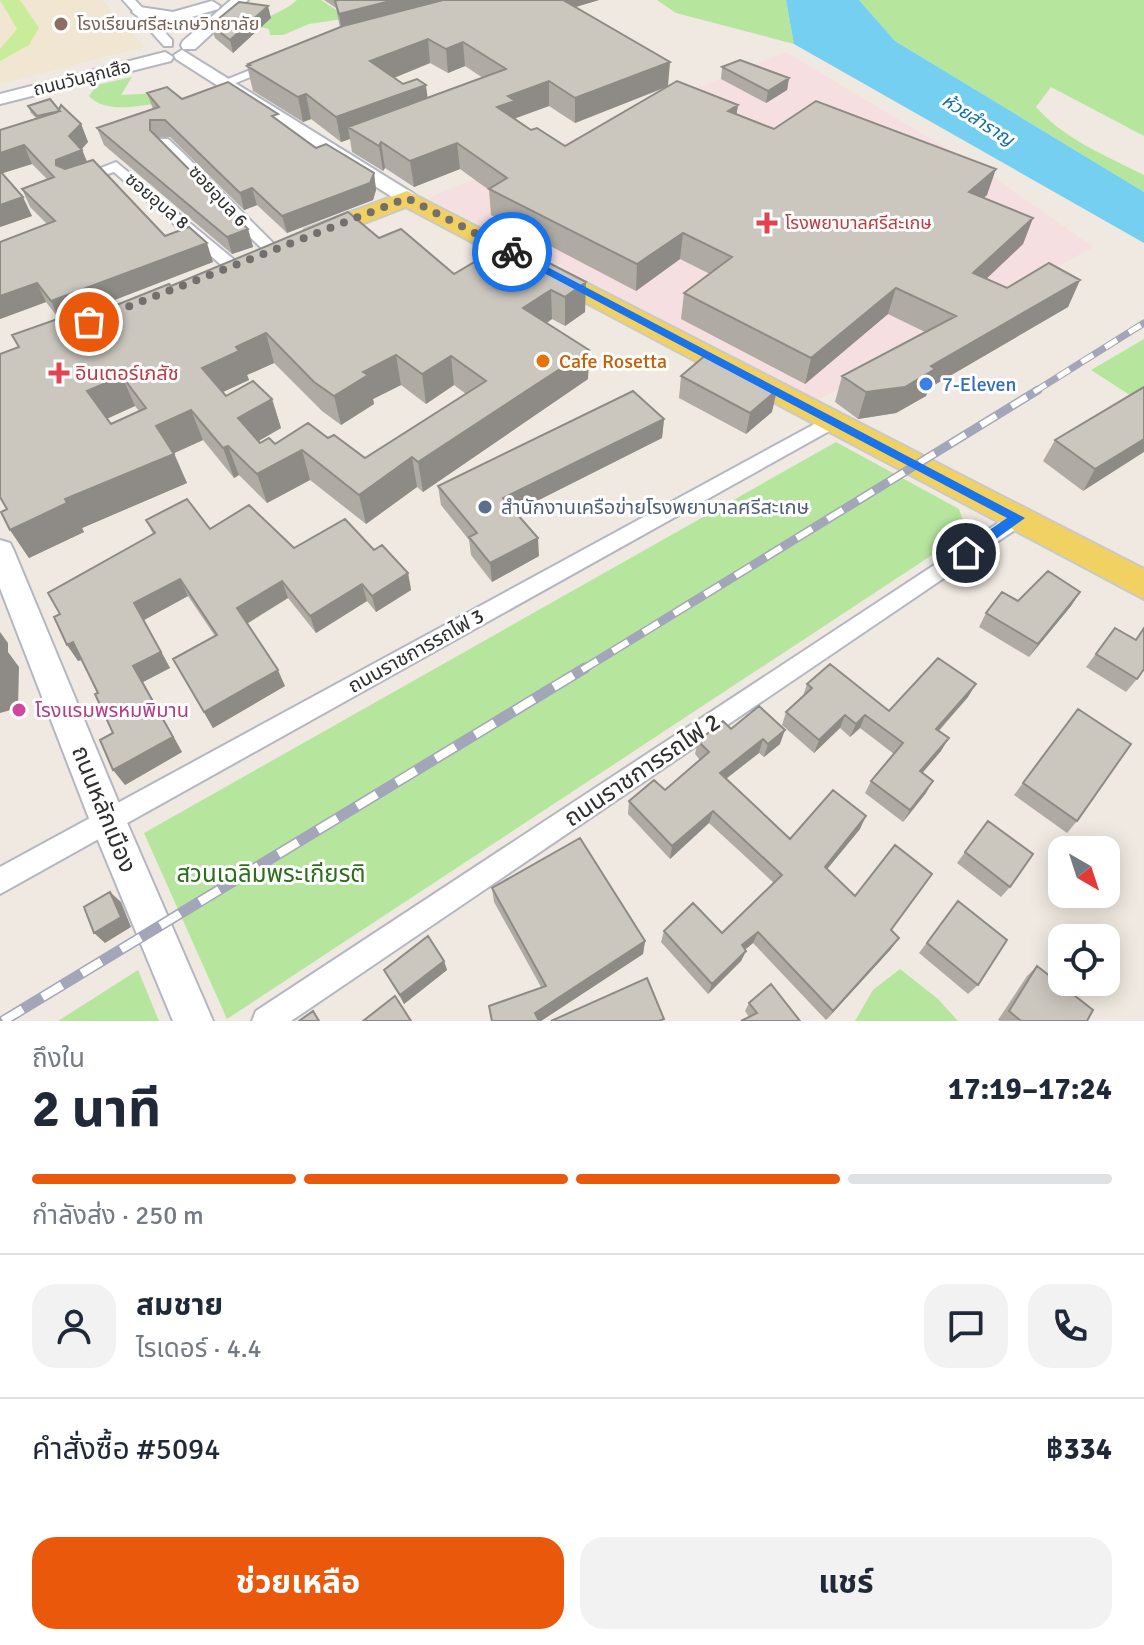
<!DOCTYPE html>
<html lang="th">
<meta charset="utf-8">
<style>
:root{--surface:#fff;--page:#f2f2f3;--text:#1f2937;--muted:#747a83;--line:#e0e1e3;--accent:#ea580c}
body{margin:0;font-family:Signika,"Noto Sans Thai",sans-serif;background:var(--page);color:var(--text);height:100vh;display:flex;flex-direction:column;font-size:30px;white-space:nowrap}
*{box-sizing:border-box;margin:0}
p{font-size:26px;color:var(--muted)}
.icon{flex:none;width:44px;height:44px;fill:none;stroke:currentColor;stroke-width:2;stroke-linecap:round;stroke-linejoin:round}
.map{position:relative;height:1021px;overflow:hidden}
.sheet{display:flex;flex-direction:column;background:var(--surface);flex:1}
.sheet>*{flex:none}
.needle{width:52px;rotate:141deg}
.fabs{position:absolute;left:1048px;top:836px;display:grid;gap:16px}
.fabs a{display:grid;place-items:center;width:72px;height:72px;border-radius:16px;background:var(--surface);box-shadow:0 4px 20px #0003;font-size:40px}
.pin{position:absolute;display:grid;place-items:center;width:68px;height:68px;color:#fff;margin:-34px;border:4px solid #fff;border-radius:50%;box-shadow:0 2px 8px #0007}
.courier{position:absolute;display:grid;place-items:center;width:80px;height:80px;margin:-40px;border:6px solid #1a73e8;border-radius:50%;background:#fff;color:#222;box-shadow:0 2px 10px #0007}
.head em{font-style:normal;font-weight:700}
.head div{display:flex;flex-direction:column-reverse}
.head{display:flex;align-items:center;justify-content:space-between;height:136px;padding:0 32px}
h1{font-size:52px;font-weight:700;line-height:60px}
.bar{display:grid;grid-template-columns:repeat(4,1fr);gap:12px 8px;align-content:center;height:96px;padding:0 32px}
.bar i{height:10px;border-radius:6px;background:var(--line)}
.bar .active{background:var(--accent)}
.bar p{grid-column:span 4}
.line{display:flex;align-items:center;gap:20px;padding:0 32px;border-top:2px solid var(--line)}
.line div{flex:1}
.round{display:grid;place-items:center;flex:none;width:84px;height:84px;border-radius:24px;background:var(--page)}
.action{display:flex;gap:16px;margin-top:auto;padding:16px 32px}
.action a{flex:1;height:92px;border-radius:24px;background:var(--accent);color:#fff;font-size:32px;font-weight:700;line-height:92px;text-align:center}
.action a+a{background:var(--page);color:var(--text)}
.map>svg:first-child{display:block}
.education{fill:#f0e6d1}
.medical{fill:#f5dfe0}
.green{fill:#b6e59e}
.pitch{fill:#c9ec9a}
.water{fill:#75cff0}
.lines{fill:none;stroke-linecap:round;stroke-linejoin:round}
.street-casing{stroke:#b4b7c1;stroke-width:4}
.secondary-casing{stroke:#b4b7c1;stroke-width:4}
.primary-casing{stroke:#c9c9c9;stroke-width:4}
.street{fill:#fff;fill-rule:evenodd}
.secondary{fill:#fff;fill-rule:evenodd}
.primary{fill:#f2d163;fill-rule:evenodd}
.rail-far2-casing{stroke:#a3a6b8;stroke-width:7}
.rail-far1-casing{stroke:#a3a6b8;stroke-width:9}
.rail-casing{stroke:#a3a6b8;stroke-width:11}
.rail-far2{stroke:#fff;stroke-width:5;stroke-dasharray:14;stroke-linecap:butt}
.rail-far1{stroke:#fff;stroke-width:6;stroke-dasharray:18;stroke-linecap:butt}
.rail{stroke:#fff;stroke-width:8;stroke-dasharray:23;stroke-linecap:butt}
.wall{fill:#afaba4;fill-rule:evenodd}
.shaded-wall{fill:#8e8b86}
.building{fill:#cbc7bf;stroke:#8e8b86;stroke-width:2;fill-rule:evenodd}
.route{fill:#1a73e8}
.done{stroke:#726f6d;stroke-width:8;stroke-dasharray:0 14.4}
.education-dot{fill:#8d6e63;stroke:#fff;stroke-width:3}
.health-dot{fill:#e0444e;stroke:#fff;stroke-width:3}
.food-dot{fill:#e8710a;stroke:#fff;stroke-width:3}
.shop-dot{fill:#3f7fe0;stroke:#fff;stroke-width:3}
.service-dot{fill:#5c6f8a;stroke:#fff;stroke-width:3}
.hotel-dot{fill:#d1479c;stroke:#fff;stroke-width:3}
.labels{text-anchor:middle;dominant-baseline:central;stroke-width:6;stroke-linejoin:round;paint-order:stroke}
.far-education-label{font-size:18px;fill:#785e54;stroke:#fff;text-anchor:start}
.far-street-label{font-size:18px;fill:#2e2e2e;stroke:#fff}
.far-water-label{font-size:18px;font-style:italic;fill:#0d6fa3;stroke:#fff}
.far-health-label{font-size:18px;fill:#be3a42;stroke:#fff;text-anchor:start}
.food-label{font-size:20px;fill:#c56008;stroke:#fff;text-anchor:start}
.health-label{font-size:20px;fill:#be3a42;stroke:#fff;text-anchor:start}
.shop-label{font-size:20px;fill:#366cbe;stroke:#fff;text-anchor:start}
.service-label{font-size:20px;fill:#4e5e75;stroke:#fff;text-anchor:start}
.street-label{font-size:20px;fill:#2e2e2e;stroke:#fff}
.hotel-label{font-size:20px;fill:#b23c85;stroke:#fff;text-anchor:start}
.near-street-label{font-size:24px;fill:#2e2e2e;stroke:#fff}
.near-park-label{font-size:24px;fill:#2c6e1b;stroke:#fff}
</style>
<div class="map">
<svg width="1144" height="1021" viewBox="0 0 1144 1021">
<rect width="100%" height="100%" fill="#efe9e1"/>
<path class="education" d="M0 0H102L144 47 0 84Z"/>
<path class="medical" d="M786 52 989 174 1093 247 818 400 428 198Z"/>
<path class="green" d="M297 0H321L349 18 309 24 283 35H270L269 29 253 25C268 16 285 11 297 0Z
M657 0H786L794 44 676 13Z
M859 0H1144V136L1051 87 1036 107C1064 139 1106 156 1144 175V192L895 41Z
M132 77 121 95 162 93 165 102C142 105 107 115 89 96L97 85Z
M1144 339V404L1091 370Z
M836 442 959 509 967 532 227 1019 144 833Z
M900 969 938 999 958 1021H855L873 990Z
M138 970 159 1021H58Z"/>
<path class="pitch" d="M0 0H20L39 28 29 45 0 61V49L17 29Z"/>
<path class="water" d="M786 0H859L895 41 1144 192V243L794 44Z"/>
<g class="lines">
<g class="street-casing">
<path id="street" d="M123 0H135L172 40V46H164Z
M270 62 280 65 228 86 218 83Z
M158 139H168L182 152 277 247V253H267L253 240 158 145Z
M116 162 238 263V269H226L114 172 80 183 73 179Z
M833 414 840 415 842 420 840 425 0 894V867Z
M1018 510 1025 513 1028 518 1025 523 291 1021H252L256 1011Z"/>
</g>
<g class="secondary-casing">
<path id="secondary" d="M231 0H248L195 49H183L181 45 183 41Z
M212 1 220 6 218 9C192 17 155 31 132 12L140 7 173 12Z
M182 50 414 194 417 198 407 204 400 202 176 59 174 55Z
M165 52 173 57 171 61 0 104V94Z
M0 540 10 543 14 551 125 818 213 1021H173L90 821 0 588Z"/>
</g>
<g class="primary-casing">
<path id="primary" d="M407 191 1144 569V599L406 207 323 239H305L302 234 305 229Z"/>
</g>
<use href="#street" class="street"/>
<use href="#secondary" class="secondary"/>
<use href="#primary" class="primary"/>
<g class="rail-far2-casing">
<path id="rail-far2" d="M1034 392 1144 323"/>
</g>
<g class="rail-far1-casing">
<path id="rail-far1" d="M582 670 1038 390"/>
</g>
<g class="rail-casing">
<path id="rail" d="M3 1021 585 668"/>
</g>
<use href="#rail-far2" class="rail-far2"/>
<use href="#rail-far1" class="rail-far1"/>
<use href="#rail" class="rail"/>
</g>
<path class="wall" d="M324 0H599L575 7 668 86 738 105 736 114 774 129 987 195 983 198 1033 218 1023 244 986 279 1007 288 1080 280 1068 307 929 388 926 396 896 413 858 419 835 402 842 376 925 332 888 314 805 384 681 319 684 293 710 274 680 259 636 291 491 215 489 190 460 169 414 187 385 168 383 171 352 152 350 139 341 142 311 119 303 122 253 91 247 66H248V64L340 28 336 8ZM430 63 448 73 465 66 483 78 428 98 394 78ZM667 87 565 146 531 130 516 120V118L549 106 575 123Z
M271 18 233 53 215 38 211 25Z
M722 67 789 78 787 90 766 103 721 79Z
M147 93 182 99 280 122 316 148 374 173 376 190 373 200 287 233 257 205 244 210 170 137H157L248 229 253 247 232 254 104 145 97 128 153 109Z
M28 106 59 110 81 124 88 142 82 149 87 162 165 236 213 262 70 317 74 322 171 286 379 238 454 274 508 242 585 312 565 326 552 319 547 323 589 350 588 379 423 492 417 487 366 524 310 480 267 503 239 475 234 478 203 440 174 453 187 483 82 528 84 532 29 558 10 530 7 509 19 347 59 319 46 302 0 319 47 224 30 207 22 189 47 179 32 164 2 173 32 216 0 227V130L36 118 31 113ZM274 363 322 411 341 425 374 404 373 399 401 385 426 404 454 385 466 394 365 458 328 438 275 444 260 443 259 441 281 428 272 399 226 396 223 392 249 380 247 375ZM135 406 139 411 111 424 106 419Z
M681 376 772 412 746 434 679 398Z
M1144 387 1083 491 1043 461 1055 440Z
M664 419 662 438 515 512 539 556 492 582 471 555 469 540 441 505 438 486Z
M146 520 210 529 294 548 374 550 408 573 411 590 376 612 367 601 316 633 288 598 247 624 285 686 213 728 182 675 215 636 188 596 144 620 170 668 143 682 182 752 125 785 113 733 98 693 82 660 78 661 60 614 153 534Z
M1080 592 1071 606 1029 657 979 627 986 613 1018 601Z
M1115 628 1137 679 1126 692 1086 667Z
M807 684 889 711 968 697 939 731 941 751 922 773 926 793 903 822 865 793 871 781 894 754 860 728 850 737 840 728 814 753 782 725 786 712 803 696Z
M1078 709 1077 821 1067 833 1014 795Z
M731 729 780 744 764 757 759 753 726 778 790 839 860 829 827 869 891 930V949L826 1020 753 943 745 950 746 951 741 961 708 994 661 942 664 931 722 933 774 883 709 823 670 859 628 814 629 801 665 790 700 760 695 754 698 741Z
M988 821 1010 887 1001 897 957 863Z
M492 888 645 941 643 954 541 1021H492L541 987 494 902Z
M958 901 978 985 968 994 919 953Z
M444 961 447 970 404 1004 384 970Z
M1037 966 1087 1021H1000L998 1020 1027 976Z
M749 1003 800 1021 749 1017 745 1011Z"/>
<path class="shaded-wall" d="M394 0H488L343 37 339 14Z
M549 0H599L549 15Z
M268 6 271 18 233 53 230 40Z
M428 39 430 63 374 86 370 61Z
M463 42 465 66 448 73 446 49Z
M670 62 668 86 575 123V98Z
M789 78 787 90 766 103 768 91Z
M549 81V106L516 118 517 126 497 107 508 96Z
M426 85 429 109 348 127 350 139 341 142 336 117Z
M306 94 311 119 303 122 298 97Z
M738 105 734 130 728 111Z
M81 124 88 142 80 151 82 150 90 169 64 178 56 165V160L69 136Z
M381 142 385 168 383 171 379 146Z
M457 143 460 169 414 187 410 161Z
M24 145 32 164 0 174V153Z
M996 169 987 195 960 218 969 192Z
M374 173 376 190 373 200 287 233 282 216Z
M252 188 257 205 244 210 240 193Z
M23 197 32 216 0 227V205Z
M1033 218 1023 244 964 300 973 273Z
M248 229 253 247 232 254 227 237Z
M683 233 680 259 636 291 637 264Z
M207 243 213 262 60 321 51 301Z
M1080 280 1068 307 929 388 926 396 896 413 858 419 866 392 931 366Z
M586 282 585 312 565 326V297Z
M37 283 46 302 0 319V296Z
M896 288 888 314 805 384 811 358Z
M551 290 552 319 524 338 523 308Z
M266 333 274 363 247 375 249 380 212 397 202 368 236 347Z
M589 350 588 379 423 492 418 462Z
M396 355 401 385 373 399 374 404 341 425 334 396 363 372Z
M451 356 454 385 426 404 422 374Z
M122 376 135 406 102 421 87 391Z
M777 390 772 412 746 434 750 413Z
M272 399 281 428 248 447 238 418Z
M191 410 203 440 170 455 174 454 187 483 82 528 84 532 29 558 10 530 65 499 156 426Z
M664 419 662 438 505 517 503 498Z
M1144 439V452L1083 491 1095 469Z
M228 446 239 475 234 478 223 448Z
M302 450 310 480 267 503 257 474Z
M412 457 417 487 366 524 359 495Z
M538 538 539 556 492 582 490 563Z
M408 573 411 590 376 612 372 596Z
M180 579 188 596 144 620 170 668 143 682 182 752 125 785 113 770 134 603Z
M282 581 288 598 244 625 237 608Z
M362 584 367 601 316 633 310 616Z
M1080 592 1071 606 1029 657 1038 644Z
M0 632 8 643V652L19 667 18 708 0 713Z
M73 642 84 658 78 661 67 645Z
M278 670 285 686 213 728 204 712Z
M976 684 968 697 929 741 936 729Z
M845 715 840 728 814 753 819 740Z
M865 715 860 728 850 737 856 724Z
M785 730 780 744 764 757 768 744Z
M949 738 941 751 913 784 920 771Z
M763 739 759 753 717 786 720 773Z
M933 781 926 793 903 822 910 810Z
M713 811 709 823 670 859 672 846Z
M866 816 860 829 819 879 825 867Z
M110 892 121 902 131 927 105 943 94 933Z
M758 932 753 943 737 956 742 945Z
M899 938 891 949 826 1020 833 1011Z
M645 941 643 954 541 1021H536L535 1013Z
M746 951 741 961 708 994 712 984Z
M444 961 447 970 404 1004 400 995Z"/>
<path class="building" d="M338 0H394L339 14 335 1Z
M443 0H563L670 62 575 98 549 81 508 96 515 101 497 107 531 130 537 128 565 146 677 81 738 105 728 111 774 129 816 101 996 169 969 192 1033 218 973 273 1007 288 1049 263 1080 280 931 366 935 369 905 387 866 392 842 376 956 316 896 288 811 358 684 293 732 257 683 233 637 264 489 189 507 178 457 143 410 161 381 142 379 146 348 127 506 69 463 42 446 49 428 39 370 61 403 84 417 79 426 85 336 117 306 94 298 97 247 66 250 65 248 64 343 26Z
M239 2 268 6 230 40 211 25Z
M740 60 789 78 768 91 722 67Z
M228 82 278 114 272 116 316 148 326 144 374 173 370 183 282 216 252 188 240 193 165 120H150V130L248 229 227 237 97 128 159 107 147 93 167 87 182 99Z
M50 99 60 111 37 116 28 106Z
M61 105 81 124 69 136 82 150 56 160V165L65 169 93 160 165 236 189 227 207 243 51 301 37 283 0 296V242L55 221 22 189 54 177 24 145 0 153V130L58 112Z
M0 171 23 197 0 205Z
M348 212 379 238 401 229 454 274 508 242 586 282 565 297 551 290 523 308 589 350 418 462 412 457 359 495 302 450 257 474 228 446 223 448 191 410 156 426 174 454 65 499 67 503 10 530 1 512 7 509 0 497V354L19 347 12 335 69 315 74 322 169 284 171 286ZM266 333 314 382 334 396 368 375 363 372 396 355 422 374 451 356 486 381 365 458 334 435 328 438 308 423 275 444 269 438 260 443 238 418 272 399 253 381 226 396 202 368 239 351 236 347ZM122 376 146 408 111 424 87 391Z
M707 354 777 390 750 413 681 376Z
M1144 387V439L1095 469 1055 440Z
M633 391 664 419 503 498 538 538 490 563 469 537 477 533 438 486Z
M187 499 210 529 249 505 294 548 345 519 374 550 382 545 408 573 372 596 362 584 310 616 282 581 237 608 278 670 204 712 173 659 217 635 180 579 134 603 161 652 133 666 173 737 113 770 100 740 113 733 95 694 98 693 73 642 67 645 54 617 60 614 48 593 155 533 146 520Z
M1048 571 1080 592 1038 644 986 613 1002 592 1018 601Z
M1115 628 1136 640 1144 628V669L1137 679 1096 654Z
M938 658 976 684 936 729 949 738 920 771 933 781 910 810 871 781 903 743 865 715 856 724 845 715 819 740 786 712 812 688 807 684 830 664 889 711Z
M759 706 785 730 768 744 763 739 720 773 790 839 833 790 866 816 825 867 855 896 895 845 932 874 891 930 899 938 833 1011 758 932 742 945 746 951 712 984 664 931 693 903 722 933 782 875 713 811 672 846 629 801 654 780 665 790 709 752 698 741 723 721 731 729Z
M1078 709 1131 744 1077 821 1023 783Z
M988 821 1033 854 1010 887 965 852Z
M580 838 645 941 535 1013 539 1021H492L489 1006 546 986 492 888Z
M110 892 121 917 94 933 84 907Z
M958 901 1007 940 978 985 927 943Z
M428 936 444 961 400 995 384 970Z
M1037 966 1093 1010 1087 1021H1021L1009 1011Z
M647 978 664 1019 659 1021H551Z
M771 984 800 1021H741L757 1013 749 1003Z
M395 996 411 1021H363Z
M313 1011 319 1021H299Z"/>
<path class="route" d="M508 250H515L1025 518 971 557H961V549L1007 518 508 254Z"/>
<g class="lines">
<path class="done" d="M89 322 407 198 512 252"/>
</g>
<circle class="education-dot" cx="61" cy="24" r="8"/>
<g class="health-dot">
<path d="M763 211h8v8h8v8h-8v8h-8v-8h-8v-8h8z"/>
<path d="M55 361h8v8h8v8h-8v8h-8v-8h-8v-8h8z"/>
</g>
<circle class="food-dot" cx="543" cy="361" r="8"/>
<circle class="shop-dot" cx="926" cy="384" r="8"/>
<circle class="service-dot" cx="485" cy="507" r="8"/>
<circle class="hotel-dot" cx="19" cy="710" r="8"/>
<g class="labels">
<g class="far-education-label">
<text x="77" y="24">โรงเรียนศรีสะเกษวิทยาลัย</text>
</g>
<g class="far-street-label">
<text transform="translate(82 78) rotate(-14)">ถนนวันลูกเสือ</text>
<text transform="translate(218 196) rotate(47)">ซอยอุบล 6</text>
<text transform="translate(157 201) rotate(40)">ซอยอุบล 8</text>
</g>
<g class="far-water-label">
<text transform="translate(978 120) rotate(32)">ห้วยสำราญ</text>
</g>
<g class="far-health-label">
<text x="785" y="223">โรงพยาบาลศรีสะเกษ</text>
</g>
<g class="food-label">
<text x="559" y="361">Cafe Rosetta</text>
</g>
<g class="health-label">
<text x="75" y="373">อินเตอร์เภสัช</text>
</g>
<g class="shop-label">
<text x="942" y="384">7-Eleven</text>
</g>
<g class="service-label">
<text x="501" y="507">สำนักงานเครือข่ายโรงพยาบาลศรีสะเกษ</text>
</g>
<g class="street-label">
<text transform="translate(416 651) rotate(-29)">ถนนราชการรถไฟ 3</text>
</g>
<g class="hotel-label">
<text x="35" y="710">โรงแรมพรหมพิมาน</text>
</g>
<g class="near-street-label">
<text transform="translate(642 770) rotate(-34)">ถนนราชการรถไฟ 2</text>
<text transform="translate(104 809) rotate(68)">ถนนหลักเมือง</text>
</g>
<g class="near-park-label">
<text x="271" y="874">สวนเฉลิมพระเกียรติ</text>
</g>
</g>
</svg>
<div class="fabs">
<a><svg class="needle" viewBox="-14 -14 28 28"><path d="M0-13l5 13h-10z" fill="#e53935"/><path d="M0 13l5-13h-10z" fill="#747a83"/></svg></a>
<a><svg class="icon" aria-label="locate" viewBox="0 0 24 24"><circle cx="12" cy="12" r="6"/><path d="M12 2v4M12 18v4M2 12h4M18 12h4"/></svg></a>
</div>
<div class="pin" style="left:89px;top:322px;background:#ea580c"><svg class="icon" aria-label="bag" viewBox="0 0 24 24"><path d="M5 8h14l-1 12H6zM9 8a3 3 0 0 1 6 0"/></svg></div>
<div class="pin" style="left:966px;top:553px;background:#1f2937"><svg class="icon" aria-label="home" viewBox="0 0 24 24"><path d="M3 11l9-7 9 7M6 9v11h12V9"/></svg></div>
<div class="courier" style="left:512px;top:252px"><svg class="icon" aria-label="bike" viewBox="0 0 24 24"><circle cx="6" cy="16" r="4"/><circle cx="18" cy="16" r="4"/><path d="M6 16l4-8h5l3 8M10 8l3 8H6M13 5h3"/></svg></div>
</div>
<section class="sheet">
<div class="head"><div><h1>2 นาที</h1><p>ถึงใน</p></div><em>17:19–17:24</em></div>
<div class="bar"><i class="active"></i><i class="active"></i><i class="active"></i><i></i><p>กำลังส่ง · 250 m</p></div>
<div class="line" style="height:144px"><a class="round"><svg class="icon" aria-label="person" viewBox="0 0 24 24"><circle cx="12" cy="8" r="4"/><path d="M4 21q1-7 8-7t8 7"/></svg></a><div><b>สมชาย</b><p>ไรเดอร์ · 4.4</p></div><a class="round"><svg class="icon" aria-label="chat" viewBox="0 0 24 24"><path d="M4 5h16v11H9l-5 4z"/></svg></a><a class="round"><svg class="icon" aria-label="phone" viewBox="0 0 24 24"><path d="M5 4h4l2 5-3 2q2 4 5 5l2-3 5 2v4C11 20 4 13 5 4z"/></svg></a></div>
<div class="line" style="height:104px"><div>คำสั่งซื้อ #5094</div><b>฿334</b></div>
<div class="action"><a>ช่วยเหลือ</a><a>แชร์</a></div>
</section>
